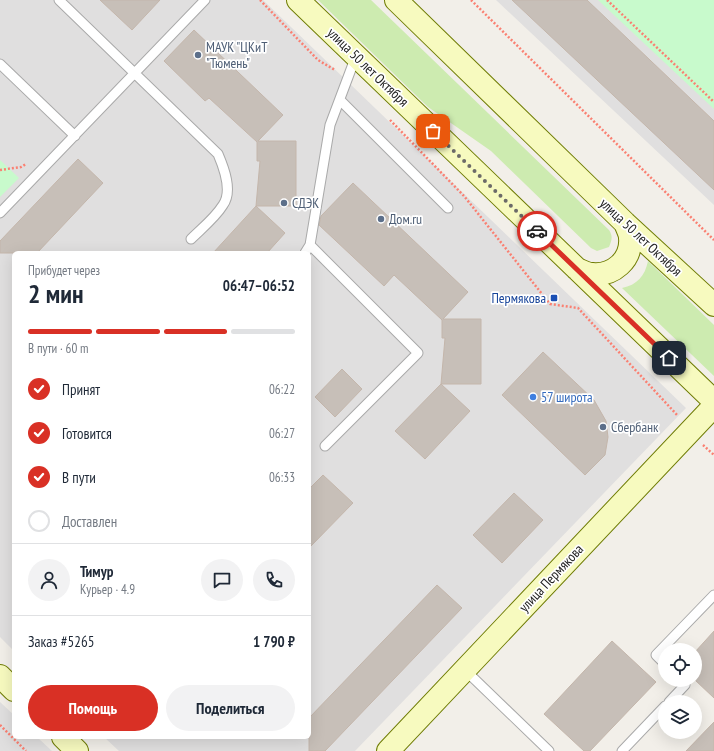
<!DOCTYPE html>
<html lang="ru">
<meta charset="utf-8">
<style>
:root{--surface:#fff;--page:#f2f2f3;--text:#1f2937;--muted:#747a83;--line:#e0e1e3;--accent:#d93025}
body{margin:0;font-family:"PT Sans Narrow",sans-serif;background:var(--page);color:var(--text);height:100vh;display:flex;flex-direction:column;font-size:15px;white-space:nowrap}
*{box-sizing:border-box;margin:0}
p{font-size:13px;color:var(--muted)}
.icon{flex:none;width:22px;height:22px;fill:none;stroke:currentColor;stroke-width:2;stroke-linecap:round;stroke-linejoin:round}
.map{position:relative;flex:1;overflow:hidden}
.panel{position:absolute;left:12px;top:251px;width:299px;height:488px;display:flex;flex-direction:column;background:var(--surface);border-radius:6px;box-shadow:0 4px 16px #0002}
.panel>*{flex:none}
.buttons{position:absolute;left:658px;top:643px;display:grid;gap:8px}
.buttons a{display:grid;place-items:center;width:44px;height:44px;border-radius:50%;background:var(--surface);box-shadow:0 4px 16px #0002;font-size:20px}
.pin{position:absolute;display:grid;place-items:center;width:34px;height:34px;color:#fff;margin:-17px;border-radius:8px;box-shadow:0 2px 6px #0006}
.courier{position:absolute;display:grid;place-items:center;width:40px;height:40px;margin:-20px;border:3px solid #d93025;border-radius:50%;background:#fff;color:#222;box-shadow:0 1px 5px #0007}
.head em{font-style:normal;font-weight:700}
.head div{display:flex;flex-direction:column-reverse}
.head{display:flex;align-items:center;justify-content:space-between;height:68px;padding:0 16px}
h1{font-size:26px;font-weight:700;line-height:30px}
.bar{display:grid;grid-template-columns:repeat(4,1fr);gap:6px 4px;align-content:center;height:48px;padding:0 16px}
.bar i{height:5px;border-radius:3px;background:var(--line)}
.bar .current{background:var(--accent)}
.bar p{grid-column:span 4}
.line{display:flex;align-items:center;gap:10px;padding:0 16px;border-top:1px solid var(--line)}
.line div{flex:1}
.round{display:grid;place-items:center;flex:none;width:42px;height:42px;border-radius:21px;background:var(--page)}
ol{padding:0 16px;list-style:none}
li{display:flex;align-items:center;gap:12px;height:44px}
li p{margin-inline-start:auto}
li .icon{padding:4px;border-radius:50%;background:var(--accent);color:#fff;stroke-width:4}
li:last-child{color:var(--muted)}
li i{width:22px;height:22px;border:2px solid var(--line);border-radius:50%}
.button{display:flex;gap:8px;margin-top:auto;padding:8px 16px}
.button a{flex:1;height:46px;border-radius:24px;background:var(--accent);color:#fff;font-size:16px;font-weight:700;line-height:46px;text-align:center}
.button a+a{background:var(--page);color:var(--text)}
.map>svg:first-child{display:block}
.residential{fill:#e0dfdf}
.grass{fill:#cdebb0}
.park{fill:#c8facc}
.building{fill:#c7bfb8;stroke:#c4b6ab}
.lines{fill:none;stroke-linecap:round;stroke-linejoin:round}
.lane-casing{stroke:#a9a9a9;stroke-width:11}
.secondary-casing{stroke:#707d05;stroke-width:24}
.path{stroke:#fa8072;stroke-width:2.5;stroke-dasharray:2 2;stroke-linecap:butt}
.lane{stroke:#fff;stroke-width:9}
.secondary{stroke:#f7fabf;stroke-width:22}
.done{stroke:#6b6a68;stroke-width:4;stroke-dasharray:0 7.2}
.route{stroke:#d93025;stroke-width:5}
.service-dot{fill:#5c6f8a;stroke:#fff;stroke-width:1.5}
.transit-dot{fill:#1a4fb4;stroke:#fff;stroke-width:1.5}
.shop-dot{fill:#3f7fe0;stroke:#fff;stroke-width:1.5}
.labels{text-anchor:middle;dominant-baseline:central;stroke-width:3.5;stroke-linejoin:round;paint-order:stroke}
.service-label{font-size:14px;fill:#4e5e75;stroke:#fff;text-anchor:start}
.street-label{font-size:14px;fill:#222;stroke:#fff}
.transit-label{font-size:14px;fill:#164399;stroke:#fff;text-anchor:end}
.shop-label{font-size:14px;fill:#366cbe;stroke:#fff;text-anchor:start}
</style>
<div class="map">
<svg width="714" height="751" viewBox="0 0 714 751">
<rect width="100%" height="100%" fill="#f2efe9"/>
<path class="residential" d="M0 0H263L686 408 355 751H119L104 737H309V253H14V651L0 637Z
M496 0H714V205Z
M0 702 14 715V737H37L52 751H0Z"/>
<path class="grass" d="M318 0H371L609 230C613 236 612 240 609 247L597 251 591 248 491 151 428 107Z
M648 261 714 325V376L622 288C637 285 645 276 648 261Z"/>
<path class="park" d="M598 0H714V109Z
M0 160 19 178 0 197Z"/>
<path class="building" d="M100 0H160L132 30Z
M512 0H587L714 121V190Z
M194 30 283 115 258 141H296V206H256L285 233 267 253H213L256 206 260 161H257V142L209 98 205 101 164 61Z
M78 159 103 183 37 253H0V241Z
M353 183 468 292 443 319H481V384H441L470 411 425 459 395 431 441 384 445 338H442V320L394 275 384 286 319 225 321 216Z
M543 352 594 400 606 421 608 437 605 455 585 475 502 395Z
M342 369 362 389 335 417 315 397Z
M323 475 353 503 309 548V489Z
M514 493 543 520 502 563 473 535Z
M437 585 462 608 325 751H309V718Z
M714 631V698L695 680V652Z
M612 641 656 682 590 751H584L544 714Z
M714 722V751H686Z"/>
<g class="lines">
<g class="lane-casing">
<path id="lane" d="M59 0 218 154C224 168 233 191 223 205 215 218 201 229 191 239
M0 64 75 136
M340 100 448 208
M0 213 205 0
M310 245 418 353 325 446
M305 253 310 245 330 125 356 56
M665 664 656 655 714 595
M465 670 549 751
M669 702 685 685 680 680
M622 751 665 706"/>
</g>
<g class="secondary-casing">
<path id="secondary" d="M298 0 714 401
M396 0 625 223 714 305
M577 269C582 271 587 274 592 274 613 276 632 260 630 238 630 234 627 228 625 223
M0 676 14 690
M63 737 77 751
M388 751 714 406"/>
</g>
<path class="path" d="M260 0 318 60 335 70
M471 0 714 240
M607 0 714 102
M390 120 464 196 550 304 578 308 678 416
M0 170 21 167 26 164
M703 445 714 455
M0 725 26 751"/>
<use href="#lane" class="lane"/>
<use href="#secondary" class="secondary"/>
</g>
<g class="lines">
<path class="done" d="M433 131 537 231"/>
<path class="route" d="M537 231 669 358"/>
</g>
<g class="service-dot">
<circle cx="198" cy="55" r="4"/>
<circle cx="284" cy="203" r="4"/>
<circle cx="381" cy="219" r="4"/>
<circle cx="603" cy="427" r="4"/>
</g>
<rect class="transit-dot" x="550" y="294" width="8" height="8" rx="2"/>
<circle class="shop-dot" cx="533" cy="397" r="4"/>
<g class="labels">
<g class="service-label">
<text x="206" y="47">МАУК "ЦКиТ<tspan x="206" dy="16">"Тюмень"</tspan></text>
<text x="292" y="203">СДЭК</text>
<text x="389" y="219">Дом.ru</text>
<text x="611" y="427">Сбербанк</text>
</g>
<g class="street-label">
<text transform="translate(368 67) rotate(44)">улица 50 лет Октября</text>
<text transform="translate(641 237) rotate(43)">улица 50 лет Октября</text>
<text transform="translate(551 578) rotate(-47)">улица Пермякова</text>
</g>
<g class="transit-label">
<text x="546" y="298">Пермякова</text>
</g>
<g class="shop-label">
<text x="541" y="397">57 широта</text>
</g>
</g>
</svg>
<div class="buttons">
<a><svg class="icon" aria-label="locate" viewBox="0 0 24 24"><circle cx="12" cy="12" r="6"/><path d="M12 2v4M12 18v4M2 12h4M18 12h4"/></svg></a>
<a><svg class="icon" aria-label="layers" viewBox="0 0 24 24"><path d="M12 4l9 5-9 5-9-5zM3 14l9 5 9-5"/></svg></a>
</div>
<div class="pin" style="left:433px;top:131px;background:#ea580c"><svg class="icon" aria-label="bag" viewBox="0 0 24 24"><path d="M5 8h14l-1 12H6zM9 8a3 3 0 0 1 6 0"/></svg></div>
<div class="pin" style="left:669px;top:358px;background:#1f2937"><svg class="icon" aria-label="home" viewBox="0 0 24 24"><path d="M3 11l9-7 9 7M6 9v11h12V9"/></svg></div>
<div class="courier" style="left:537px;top:231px"><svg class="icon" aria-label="car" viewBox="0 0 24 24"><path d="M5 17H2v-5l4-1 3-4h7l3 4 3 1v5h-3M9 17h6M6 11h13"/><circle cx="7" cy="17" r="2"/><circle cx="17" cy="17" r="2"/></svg></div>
<section class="panel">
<div class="head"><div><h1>2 мин</h1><p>Прибудет через</p></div><em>06:47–06:52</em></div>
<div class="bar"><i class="current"></i><i class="current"></i><i class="current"></i><i></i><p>В пути · 60 m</p></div>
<ol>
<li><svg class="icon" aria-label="check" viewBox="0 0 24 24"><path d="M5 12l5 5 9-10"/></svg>Принят<p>06:22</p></li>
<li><svg class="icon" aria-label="check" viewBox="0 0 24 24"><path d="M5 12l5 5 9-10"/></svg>Готовится<p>06:27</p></li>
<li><svg class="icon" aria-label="check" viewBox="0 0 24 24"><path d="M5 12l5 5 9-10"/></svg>В пути<p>06:33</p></li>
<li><i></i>Доставлен</li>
</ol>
<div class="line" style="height:72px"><a class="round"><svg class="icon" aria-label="person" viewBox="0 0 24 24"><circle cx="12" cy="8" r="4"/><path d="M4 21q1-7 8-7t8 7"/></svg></a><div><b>Тимур</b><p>Курьер · 4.9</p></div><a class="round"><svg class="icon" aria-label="chat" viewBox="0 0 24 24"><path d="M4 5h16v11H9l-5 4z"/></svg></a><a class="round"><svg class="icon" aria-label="phone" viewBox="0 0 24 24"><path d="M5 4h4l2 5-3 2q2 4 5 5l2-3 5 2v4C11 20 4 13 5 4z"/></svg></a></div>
<div class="line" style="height:52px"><div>Заказ #5265</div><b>1 790 ₽</b></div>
<div class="button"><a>Помощь</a><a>Поделиться</a></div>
</section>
</div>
